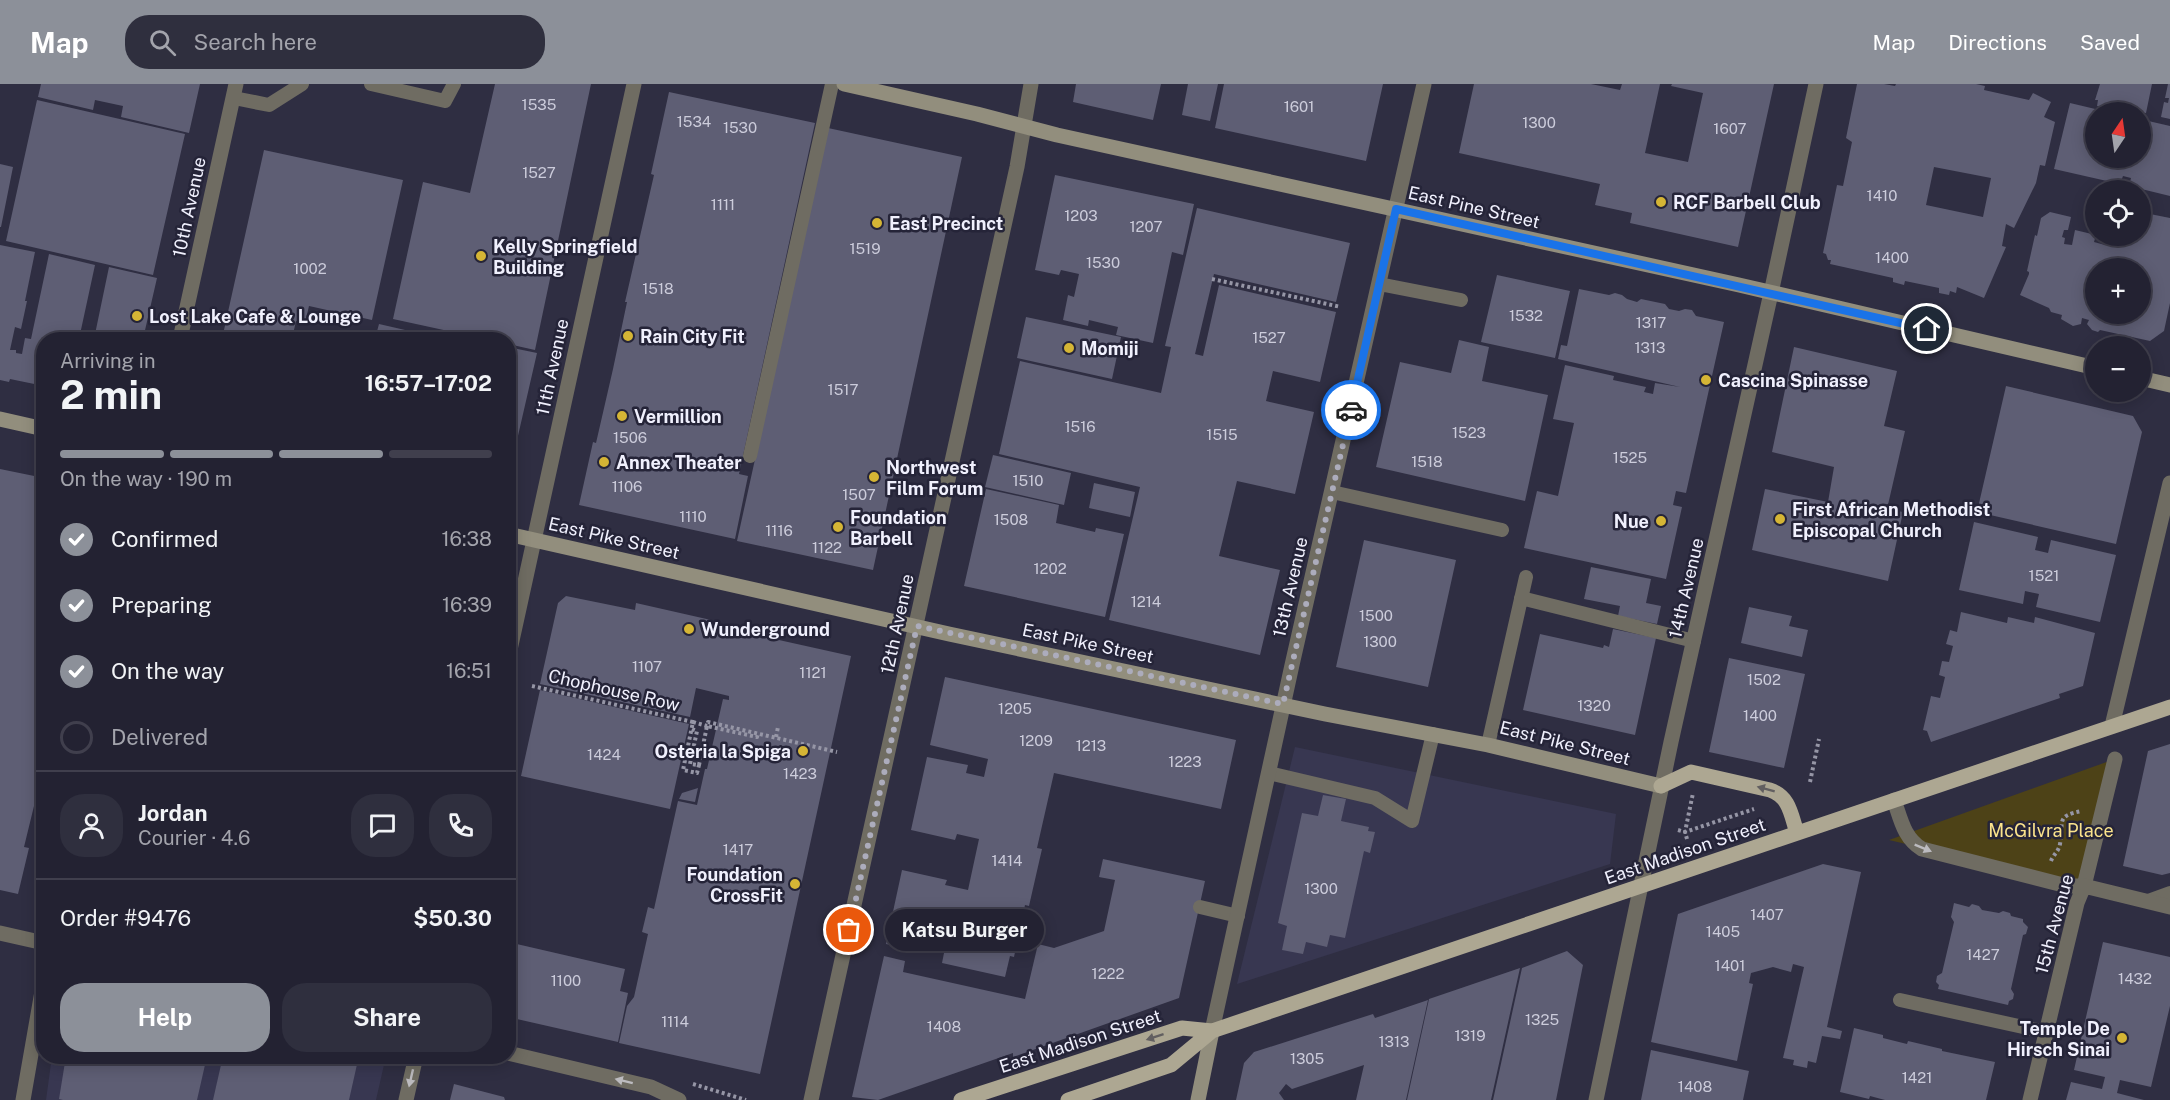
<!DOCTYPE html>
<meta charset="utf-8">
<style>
:root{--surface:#232232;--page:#2f2f3e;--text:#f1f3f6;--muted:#a3a4ac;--line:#403f4d;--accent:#8c9099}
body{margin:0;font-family:"Public Sans",sans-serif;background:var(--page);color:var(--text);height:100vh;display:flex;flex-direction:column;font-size:22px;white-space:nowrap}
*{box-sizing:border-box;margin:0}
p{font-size:20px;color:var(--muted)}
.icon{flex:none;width:33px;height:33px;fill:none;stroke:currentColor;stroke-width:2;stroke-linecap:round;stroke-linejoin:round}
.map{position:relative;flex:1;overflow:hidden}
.side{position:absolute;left:36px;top:248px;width:480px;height:732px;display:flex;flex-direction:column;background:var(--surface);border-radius:24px;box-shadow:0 3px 15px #0003,0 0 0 2px var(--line)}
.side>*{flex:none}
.needle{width:39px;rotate:13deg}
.buttons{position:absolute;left:2085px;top:18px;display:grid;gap:12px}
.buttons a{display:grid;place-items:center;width:66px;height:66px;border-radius:50%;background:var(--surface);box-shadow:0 3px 15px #0003,0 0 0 2px var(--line);font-size:30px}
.pin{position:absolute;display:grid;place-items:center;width:51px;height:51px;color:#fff;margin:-26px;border:3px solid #fff;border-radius:50%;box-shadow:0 2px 6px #0007}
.courier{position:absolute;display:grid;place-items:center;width:60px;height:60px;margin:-30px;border:4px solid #1a73e8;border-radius:50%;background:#fff;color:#222;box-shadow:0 2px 8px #0007}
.bubble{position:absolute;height:42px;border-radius:21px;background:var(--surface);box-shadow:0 3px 15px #0003,0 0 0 2px var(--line);font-size:20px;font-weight:700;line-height:42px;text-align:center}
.summary em{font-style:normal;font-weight:700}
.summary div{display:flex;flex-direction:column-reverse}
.summary{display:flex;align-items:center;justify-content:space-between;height:102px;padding:0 24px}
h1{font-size:39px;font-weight:700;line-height:45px}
.bar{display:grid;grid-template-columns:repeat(4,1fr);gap:9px 6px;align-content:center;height:72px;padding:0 24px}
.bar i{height:8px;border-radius:4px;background:var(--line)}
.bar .on{background:var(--accent)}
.bar p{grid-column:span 4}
.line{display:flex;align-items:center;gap:15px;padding:0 24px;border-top:2px solid var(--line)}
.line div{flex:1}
.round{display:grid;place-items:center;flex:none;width:63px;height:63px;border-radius:24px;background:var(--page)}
ol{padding:0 24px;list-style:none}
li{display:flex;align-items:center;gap:18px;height:66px}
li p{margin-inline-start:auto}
li .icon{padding:6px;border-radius:50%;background:var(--accent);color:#fff;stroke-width:4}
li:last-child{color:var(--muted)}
li i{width:33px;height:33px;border:3px solid var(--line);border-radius:50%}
.button{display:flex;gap:12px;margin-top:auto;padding:12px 24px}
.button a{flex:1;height:69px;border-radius:24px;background:var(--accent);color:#fff;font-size:24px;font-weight:700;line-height:69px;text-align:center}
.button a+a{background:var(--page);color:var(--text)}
header{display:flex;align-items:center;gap:36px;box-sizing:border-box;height:84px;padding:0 30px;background:var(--accent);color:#fff}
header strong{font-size:28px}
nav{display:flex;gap:33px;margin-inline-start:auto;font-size:21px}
.search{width:420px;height:54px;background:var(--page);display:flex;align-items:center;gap:15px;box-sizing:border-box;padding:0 21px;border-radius:24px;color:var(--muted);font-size:22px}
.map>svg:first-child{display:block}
.built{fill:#383751}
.green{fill:#4d4217}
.building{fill:#5e5e74;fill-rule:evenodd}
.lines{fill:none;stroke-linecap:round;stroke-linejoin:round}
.path{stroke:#9696a6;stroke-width:4;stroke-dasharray:3 3;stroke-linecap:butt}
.service{stroke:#6f6c62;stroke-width:14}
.pedestrian{stroke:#6f6c62;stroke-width:15}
.minor{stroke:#6f6c62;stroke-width:15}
.tertiary{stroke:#6f6c62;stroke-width:15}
.secondary{stroke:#928e7d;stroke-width:15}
.primary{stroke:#ada792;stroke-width:15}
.oneway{fill:#625f60}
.oneway2{fill:#bcbbbf}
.done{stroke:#acacbc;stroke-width:6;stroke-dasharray:0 10.8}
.route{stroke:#1a73e8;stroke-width:8}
.poi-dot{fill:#d5b535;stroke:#252438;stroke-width:2}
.labels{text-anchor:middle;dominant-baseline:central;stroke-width:5;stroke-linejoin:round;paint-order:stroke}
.number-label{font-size:15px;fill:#ccccdb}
.poi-label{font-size:18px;font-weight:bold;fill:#f0f0fd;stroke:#252438;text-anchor:start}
.street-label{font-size:18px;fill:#f0f0fd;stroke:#252438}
.park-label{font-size:18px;fill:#fae38c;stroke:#252438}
</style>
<header>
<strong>Map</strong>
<div class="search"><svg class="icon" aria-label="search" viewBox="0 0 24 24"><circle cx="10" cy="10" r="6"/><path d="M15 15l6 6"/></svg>Search here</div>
<nav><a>Map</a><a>Directions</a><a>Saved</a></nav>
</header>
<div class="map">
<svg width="2170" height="1016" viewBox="0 0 2170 1016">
<rect width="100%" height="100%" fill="#2f2e42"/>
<path class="built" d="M1295 663 1616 730 1610 780 1237 900Z
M52 972H386L376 1016H46Z"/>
<path class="green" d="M2115 675 2084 802 1889 756Z"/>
<path class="building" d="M41 0H200L189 49 121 33 123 22 95 16 93 26 38 13Z
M495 0H591L535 266 508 260V255H485L393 235 423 98 470 109Z
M1076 0H1161L1153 36 1073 18Z
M1188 0H1218L1210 37 1182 31Z
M1224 0H1383L1366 77 1215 44Z
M1474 0H1591L1620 6 1622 0H1660L1645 69 1688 78 1703 9 1671 2 1672 0H1774L1738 163 1630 139 1632 129 1595 121 1600 100 1459 69Z
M1857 0H1884L1895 2 1896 0H1976L1985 2 1984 6 2029 16 2033 9 2051 18 2044 33 2055 38 2045 82 2040 81 2036 99 2014 144 2006 140 2002 162 2006 163 1984 214 1957 203 1956 209 1950 207 1949 211 1939 209V204L1905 197 1904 201 1893 198V194L1830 180 1831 176H1828L1826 170 1823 169 1837 101 1843 102 1852 58 1846 54ZM1934 83 1991 94 1983 133 1926 121Z
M2100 0H2152L2146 29 2125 28 2097 22 2098 16H2095Z
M2168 0H2170V35L2161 33 2164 18 2168 19 2169 14H2165Z
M669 8 815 39 739 390 748 392 735 455 579 421 593 358 596 359 613 285 627 218H625L654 91 651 90Z
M37 16 185 50 153 191 6 157Z
M2070 19 2108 28H2096V74H2140V45H2143L2144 36 2170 42V112L2129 102 2131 94 2123 92 2120 100 2054 85Z
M828 44 962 73 873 486 737 457Z
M264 66 403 96 372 236 309 222 305 239 296 237 292 255H222Z
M0 80 13 83 1 143H0Z
M1055 91 1194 120 1183 171 1172 168 1153 259 1116 251 1118 243 1089 236 1088 242 1063 236 1068 211 1074 213 1079 190 1061 186 1059 191 1035 186Z
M1197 124 1350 159 1336 218 1214 190 1195 270 1203 272 1219 201 1336 228 1320 298 1273 287 1266 317 1314 328 1295 410 1237 397 1219 472 1280 486 1260 571 1109 536 1140 403 999 370 1020 277 1161 309 1171 263 1165 262Z
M2050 128 2071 133 2068 146H2064L2062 153 2065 154 2064 160 2072 161 2075 146 2096 151 2094 158 2105 161 2106 154 2121 157 2122 152H2140V128L2170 134V219L2164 247 2150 257 2100 246 2098 248 2092 246 2087 240 2089 236 2082 234 2081 240 2073 242 2061 235 2062 231 2051 228 2049 224 2020 211 2029 190V188L2027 187 2035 151 2037 152 2041 134ZM2096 184H2140V230H2096Z
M0 161 35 168 25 217H27L21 245 15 243 10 266H16V269L22 270 25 254 31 255 49 170 95 181 79 255H44V302L10 295 9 298 0 296Z
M109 183 157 194 143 255H94Z
M1497 191 1570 207 1555 274 1481 258Z
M1579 205 1609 211 1615 209 1622 211 1627 215 1637 218 1641 215 1665 220 1669 225 1679 227 1685 225 1692 226 1696 232 1724 238 1686 409 1676 407 1673 421 1682 423 1666 495 1524 464 1537 407 1558 412 1574 339 1553 335 1565 281 1614 292 1613 296 1646 303 1644 308 1653 310 1655 299 1680 303 1558 275 1561 261 1567 262Z
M1026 233 1121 253 1112 295 1017 274Z
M379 240 440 254 439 255H375Z
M1459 256 1489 263 1482 297 1548 311 1525 417 1376 383 1400 278 1451 289Z
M508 263 537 269 509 391H508Z
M1794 263 1897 287 1884 342 1905 347 1887 425 1903 428 1888 497 1752 466 1765 405 1828 418 1834 383 1772 368Z
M2006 302 2133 332 2142 348 2116 460 1977 428Z
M993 371 1071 389 1064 421 985 403Z
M0 385 44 394V681L24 763 29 764 18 810 0 806Z
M1094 399 1135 408 1130 433 1089 424Z
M986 405 1059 421 1056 439 1095 448 1096 444 1124 450 1105 533 964 502Z
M1974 438 2038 453 2035 466 2048 469 2051 456 2116 471 2100 538 2036 523 2039 510 2025 507 2023 520 1959 506Z
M1364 456 1456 476 1428 603 1336 583Z
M1591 483 1651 495 1646 519 1661 522 1657 540 1618 532 1620 522 1584 515Z
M566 512 635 526 636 519 711 536 709 544 742 552 743 548 851 572 760 990 619 959 627 922 634 913 648 850 642 848 648 823 654 825 678 717 697 721 705 685H707L723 615 729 616V612L696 604 690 633 540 600 558 519Z
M1749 523 1792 532 1789 542 1808 546 1802 573 1741 559Z
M1961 528 2007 539 2008 533 2034 539 2035 533 2095 549 2083 602 2059 610 2060 614 1931 658 1927 647 1923 646 1931 612 1940 614 1945 593 1939 591 1942 577 1949 578 1953 562 1946 560 1950 546 1957 548Z
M1613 545 1656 554 1635 651 1523 626 1540 550 1603 564 1604 561 1609 563Z
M1729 574 1805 590 1784 684 1709 668Z
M945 593 1236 656 1221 725 1054 689 1037 764 1042 765 1029 822 1025 821 1014 873 1010 872 1005 893 942 879 945 864 928 861 926 869 886 860 902 786 947 796 945 801 968 806 979 755 957 750 955 756 911 746 927 673 968 681 966 689 984 693 988 675 930 661Z
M540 606 689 640 670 725 521 692Z
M2170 660V789L2162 791 2123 782 2148 667Z
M698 704 695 718 679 715 682 709Z
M1323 711 1346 715 1341 737 1369 743 1368 747 1375 748 1370 769 1364 767 1345 854 1330 851 1327 863 1306 858 1303 870 1282 866 1287 842 1278 839 1302 729 1318 732Z
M1103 775 1205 797 1179 914 1013 973V969L878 1016 852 1013 884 872 905 877 903 888 1025 915 1038 860 1054 864 1104 847 1115 796 1099 793Z
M1823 780 1861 788 1827 943 1842 947 1840 955 1822 952 1816 979 1808 977 1807 984 1793 981 1794 976 1783 974 1804 883 1793 880 1791 888 1773 883 1751 889 1749 899 1753 900 1737 977 1651 958 1678 830Z
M1954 819 1969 823 1972 820 1979 822 1982 826 1999 829 2003 827 2010 829 2011 832 2023 835V838L2028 843 2026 850 2023 851 2011 905 2014 910 2013 915 2009 917 2008 921 1938 905 1939 901 1936 898 1937 892 1942 889 1954 838 1951 833Z
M508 858 625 885 620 907 628 909 618 958 508 933Z
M2103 858 2170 873V922L2151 1003 2120 996 2117 1009 2144 1016H2066L2071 998 2102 1005 2105 993 2074 986Z
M1567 867 1583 881 1556 1016H1493L1522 884Z
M1520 884 1491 1016H1407L1429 915Z
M1428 916 1406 1016H1356L1364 981 1292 1005 1286 1000 1279 1009 1284 1016H1236L1244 979 1254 968 1373 930 1375 934Z
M1854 944 1883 951V954L1907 960 1908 957 1942 965V967L1995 978 1986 1016H1885L1870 1012 1869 1015 1840 1008Z
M1651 966 1749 987 1743 1016H1641Z
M66 972H207L197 1016H63L59 1015Z
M223 972H264L295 979 297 972H340L358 976 349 1016H213Z
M454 1000 504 1013 505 1016H450Z"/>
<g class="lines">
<path class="path" d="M1212 195 1341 223
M532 602 693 638 683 686 697 689 699 681
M693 638 707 642 708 638 837 668
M692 645 697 647 690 680 699 681 707 642 757 653 758 649
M776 653 778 643
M1810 698 1819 655
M1678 746 1685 748 1754 725
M1687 755 1685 748 1693 709
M2051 777C2053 771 2059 767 2060 760 2064 737 2055 732 2082 727
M693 1000 746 1016"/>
<path class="service" d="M371 0 445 17 454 0
M234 14 269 21 302 0
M1379 200 1461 216
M750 372 832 0
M1332 408 1502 446
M1521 514 1694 557
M1488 661 1526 493
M1269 689 1375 714 1412 737 1433 650
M2148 817 2170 809
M1200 823 1238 832
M1900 916 2046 948"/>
<path class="pedestrian" d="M2084 802 2115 675"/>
<path class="minor" d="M1771 209 1816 0
M180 255 236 0
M508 575 634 0
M1894 716C1901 736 1904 754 1922 765L2067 802H2084L2170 823
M1212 947 1292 581 1424 0
M23 1016 44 896
M2030 1016 2077 819 2084 802"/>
<path class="tertiary" d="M2112 642 2170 399
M0 849 44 859
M508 969 651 1003 679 1016
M406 1016 416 972
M811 1016 1017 83 1031 0
M1596 1016 1671 658 1771 209"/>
<path class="secondary" d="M844 0 977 30 1057 51 1739 201 2096 284
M2140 294 2170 301
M0 335 44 345
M508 450 949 550 1325 630 1488 661 1661 702
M1198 1016 1212 947"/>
<path class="primary" d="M1661 702 1691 688 1770 706C1790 713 1791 731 1797 749
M961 1016 1182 944 1212 947
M1068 1016 1171 981 1212 947 2170 623"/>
</g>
<defs><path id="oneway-solid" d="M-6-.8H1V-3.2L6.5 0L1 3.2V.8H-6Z" transform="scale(1.5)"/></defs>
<g class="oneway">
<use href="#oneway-solid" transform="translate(1766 705) rotate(-165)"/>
<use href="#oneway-solid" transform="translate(1155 953) rotate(162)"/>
</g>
<g class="oneway2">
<use href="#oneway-solid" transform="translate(1923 764) rotate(22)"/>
<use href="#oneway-solid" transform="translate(411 994) rotate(103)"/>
<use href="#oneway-solid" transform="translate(624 997) rotate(-166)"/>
</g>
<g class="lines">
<path class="done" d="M849 846 917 542 1283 620 1351 326"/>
<path class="route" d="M1351 326 1396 125 1927 245"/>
</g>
<g class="poi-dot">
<circle cx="1661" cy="118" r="6"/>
<circle cx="877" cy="139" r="6"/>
<circle cx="481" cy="172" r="6"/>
<circle cx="137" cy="232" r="6"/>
<circle cx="628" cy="252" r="6"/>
<circle cx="1069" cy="264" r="6"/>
<circle cx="1706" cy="296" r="6"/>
<circle cx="622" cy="332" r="6"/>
<circle cx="604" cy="378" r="6"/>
<circle cx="874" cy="393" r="6"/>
<circle cx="1780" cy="435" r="6"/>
<circle cx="1661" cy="437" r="6"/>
<circle cx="838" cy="443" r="6"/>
<circle cx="689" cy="545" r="6"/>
<circle cx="803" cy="667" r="6"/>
<circle cx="795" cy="800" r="6"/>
<circle cx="2122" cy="954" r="6"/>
</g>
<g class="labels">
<g class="number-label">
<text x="539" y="20">1535</text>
<text x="1299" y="22">1601</text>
<text x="694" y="37">1534</text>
<text x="1539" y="38">1300</text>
<text x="740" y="43">1530</text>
<text x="1730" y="44">1607</text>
<text x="539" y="88">1527</text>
<text x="1882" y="111">1410</text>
<text x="723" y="120">1111</text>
<text x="1081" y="131">1203</text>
<text x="1146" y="142">1207</text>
<text x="865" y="164">1519</text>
<text x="1892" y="173">1400</text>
<text x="1103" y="178">1530</text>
<text x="310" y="184">1002</text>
<text x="658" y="204">1518</text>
<text x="1526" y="231">1532</text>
<text x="1651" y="238">1317</text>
<text x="1269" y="253">1527</text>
<text x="1650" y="263">1313</text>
<text x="843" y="305">1517</text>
<text x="1080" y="342">1516</text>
<text x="1469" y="348">1523</text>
<text x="1222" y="350">1515</text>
<text x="630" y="353">1506</text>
<text x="1630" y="373">1525</text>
<text x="1427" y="377">1518</text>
<text x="1028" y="396">1510</text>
<text x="627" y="402">1106</text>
<text x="859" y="410">1507</text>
<text x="693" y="432">1110</text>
<text x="1011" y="435">1508</text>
<text x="779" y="446">1116</text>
<text x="827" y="463">1122</text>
<text x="1050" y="484">1202</text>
<text x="2044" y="491">1521</text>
<text x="1146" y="517">1214</text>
<text x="1376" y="531">1500</text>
<text x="1380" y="557">1300</text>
<text x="647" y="582">1107</text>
<text x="813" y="588">1121</text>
<text x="1764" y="595">1502</text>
<text x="1594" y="621">1320</text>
<text x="1015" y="624">1205</text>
<text x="1760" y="631">1400</text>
<text x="1036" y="656">1209</text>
<text x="1091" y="661">1213</text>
<text x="604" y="670">1424</text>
<text x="1185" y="677">1223</text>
<text x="800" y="689">1423</text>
<text x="738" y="765">1417</text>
<text x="1007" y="776">1414</text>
<text x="1321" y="804">1300</text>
<text x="1767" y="830">1407</text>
<text x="1723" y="847">1405</text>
<text x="1983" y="870">1427</text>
<text x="1730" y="881">1401</text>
<text x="1108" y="889">1222</text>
<text x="2135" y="894">1432</text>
<text x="566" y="896">1100</text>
<text x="1542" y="935">1325</text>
<text x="675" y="937">1114</text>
<text x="944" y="942">1408</text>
<text x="1470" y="951">1319</text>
<text x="1394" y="957">1313</text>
<text x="1307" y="974">1305</text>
<text x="1917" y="993">1421</text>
<text x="1695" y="1002">1408</text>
</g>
<g class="poi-label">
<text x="1673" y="118">RCF Barbell Club</text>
<text x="889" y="139">East Precinct</text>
<text x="493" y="162">Kelly Springfield<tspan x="493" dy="21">Building</tspan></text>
<text x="149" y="232">Lost Lake Cafe &amp; Lounge</text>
<text x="640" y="252">Rain City Fit</text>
<text x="1081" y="264">Momiji</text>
<text x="1718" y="296">Cascina Spinasse</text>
<text x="634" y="332">Vermillion</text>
<text x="616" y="378">Annex Theater</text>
<text x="886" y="383">Northwest<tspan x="886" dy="21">Film Forum</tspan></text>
<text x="1792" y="425">First African Methodist<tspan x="1792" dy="21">Episcopal Church</tspan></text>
<text x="850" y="433">Foundation<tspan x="850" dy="21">Barbell</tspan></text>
<text x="1649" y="437" text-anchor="end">Nue</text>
<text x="701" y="545">Wunderground</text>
<text x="791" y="667" text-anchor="end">Osteria la Spiga</text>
<text x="783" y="790" text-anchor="end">Foundation<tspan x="783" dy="21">CrossFit</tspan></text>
<text x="2110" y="944" text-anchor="end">Temple De<tspan x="2110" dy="21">Hirsch Sinai</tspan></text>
</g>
<g class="street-label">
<text transform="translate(189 123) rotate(-78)">10th Avenue</text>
<text transform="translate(1474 123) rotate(13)">East Pine Street</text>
<text transform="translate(552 283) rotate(-78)">11th Avenue</text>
<text transform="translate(614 454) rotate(13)">East Pike Street</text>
<text transform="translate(1290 503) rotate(-77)">13th Avenue</text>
<text transform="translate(1686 504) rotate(-77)">14th Avenue</text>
<text transform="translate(897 540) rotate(-78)">12th Avenue</text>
<text transform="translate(1088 559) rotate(12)">East Pike Street</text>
<text transform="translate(614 606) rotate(13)">Chophouse Row</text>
<text transform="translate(1565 659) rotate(14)">East Pike Street</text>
<text transform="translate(1685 767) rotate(-19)">East Madison Street</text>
<text transform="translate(2054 840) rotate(-75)">15th Avenue</text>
<text transform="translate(1080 957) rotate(-18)">East Madison Street</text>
</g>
<g class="park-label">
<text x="2051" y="746">McGilvra Place</text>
</g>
</g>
</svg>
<div class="buttons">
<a><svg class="needle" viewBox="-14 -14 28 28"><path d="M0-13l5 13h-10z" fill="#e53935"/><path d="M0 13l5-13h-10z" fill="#a3a4ac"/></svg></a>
<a><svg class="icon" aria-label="locate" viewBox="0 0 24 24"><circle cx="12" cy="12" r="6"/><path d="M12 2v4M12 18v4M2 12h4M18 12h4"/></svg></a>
<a>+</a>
<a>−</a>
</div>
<div class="pin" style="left:849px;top:846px;background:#ea580c"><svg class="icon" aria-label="bag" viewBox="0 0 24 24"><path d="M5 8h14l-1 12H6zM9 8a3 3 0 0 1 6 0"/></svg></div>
<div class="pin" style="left:1927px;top:245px;background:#1f2937"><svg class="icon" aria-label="home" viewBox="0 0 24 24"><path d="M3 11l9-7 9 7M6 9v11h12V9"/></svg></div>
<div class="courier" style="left:1351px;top:326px"><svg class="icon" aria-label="car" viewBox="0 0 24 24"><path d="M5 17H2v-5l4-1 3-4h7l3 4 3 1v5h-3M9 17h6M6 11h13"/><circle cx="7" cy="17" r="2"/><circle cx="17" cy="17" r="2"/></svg></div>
<div class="bubble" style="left:885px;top:825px;width:159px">Katsu Burger</div>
<section class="side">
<div class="summary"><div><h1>2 min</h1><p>Arriving in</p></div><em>16:57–17:02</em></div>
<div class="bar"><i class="on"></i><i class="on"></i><i class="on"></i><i></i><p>On the way · 190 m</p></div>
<ol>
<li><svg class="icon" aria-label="check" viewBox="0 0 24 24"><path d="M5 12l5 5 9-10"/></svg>Confirmed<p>16:38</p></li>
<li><svg class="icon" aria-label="check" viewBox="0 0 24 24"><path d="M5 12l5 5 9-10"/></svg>Preparing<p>16:39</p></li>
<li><svg class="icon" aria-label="check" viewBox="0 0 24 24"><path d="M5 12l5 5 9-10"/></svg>On the way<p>16:51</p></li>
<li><i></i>Delivered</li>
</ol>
<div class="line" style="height:108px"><a class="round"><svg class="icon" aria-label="person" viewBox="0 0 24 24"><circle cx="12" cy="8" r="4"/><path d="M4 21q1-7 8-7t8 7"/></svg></a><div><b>Jordan</b><p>Courier · 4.6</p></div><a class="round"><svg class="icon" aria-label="chat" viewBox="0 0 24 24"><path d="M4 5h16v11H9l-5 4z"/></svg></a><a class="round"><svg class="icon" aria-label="phone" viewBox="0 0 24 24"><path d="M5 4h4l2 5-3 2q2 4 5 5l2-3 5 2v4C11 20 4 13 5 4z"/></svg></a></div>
<div class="line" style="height:78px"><div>Order #9476</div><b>$50.30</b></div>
<div class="button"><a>Help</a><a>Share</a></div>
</section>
</div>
